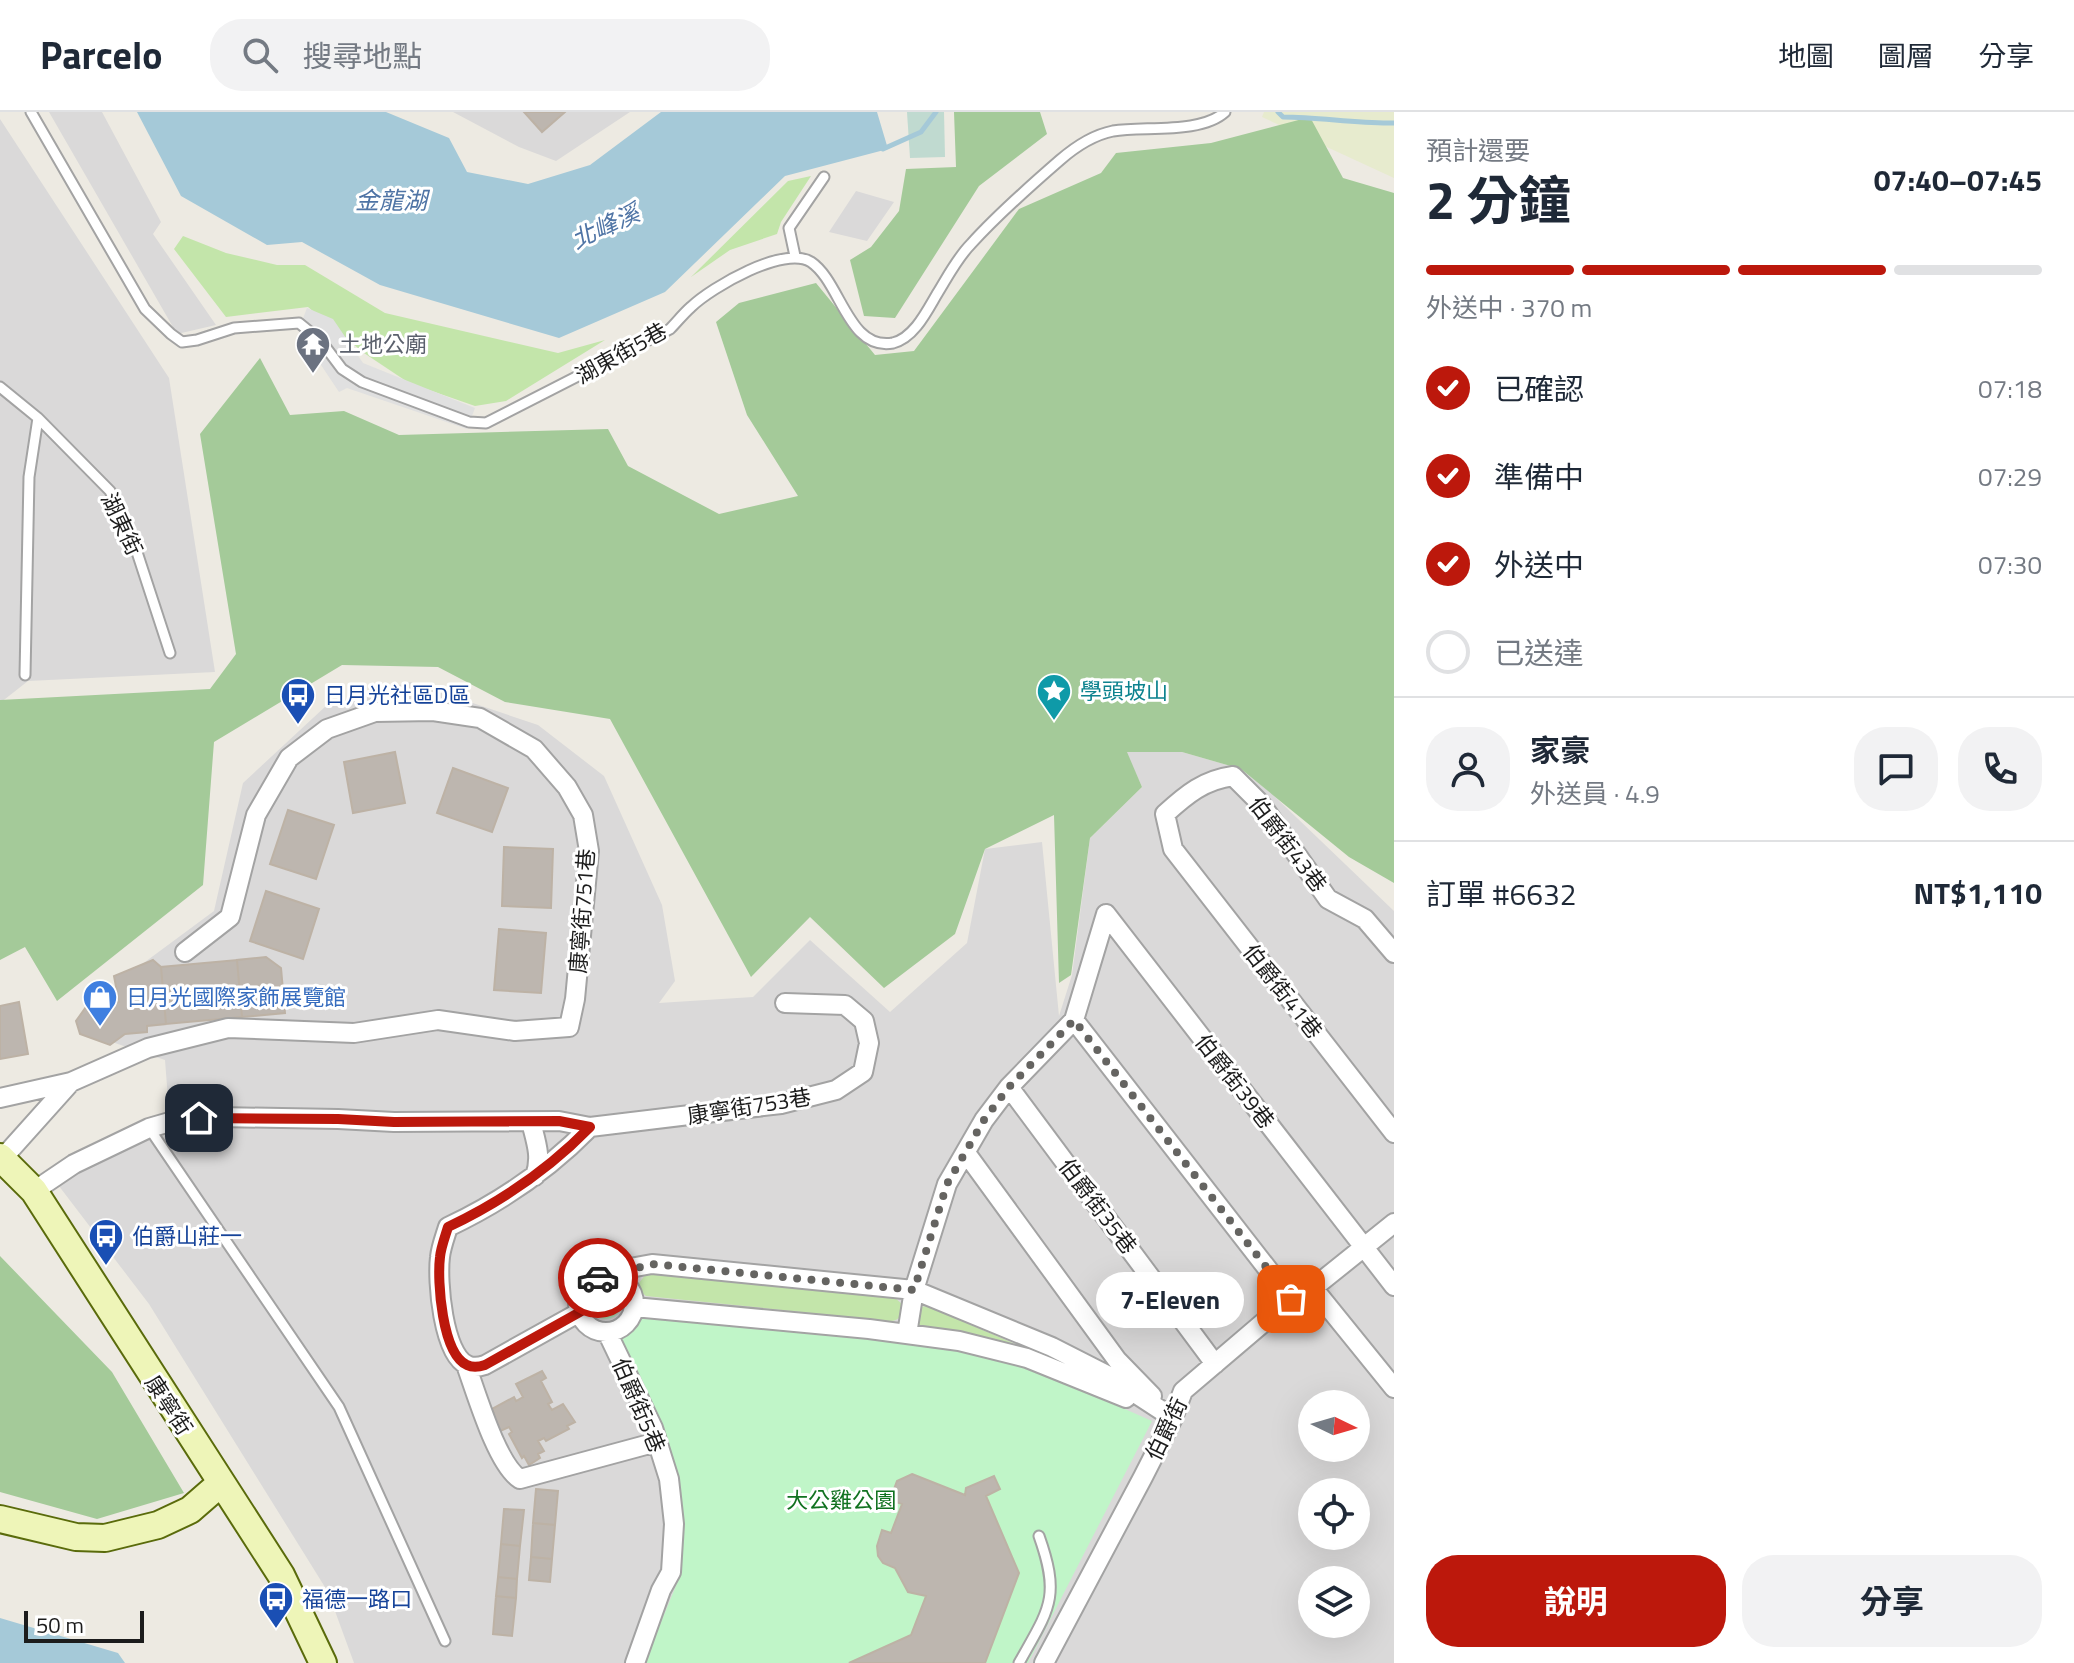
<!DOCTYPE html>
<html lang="zh-TW">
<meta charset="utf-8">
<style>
:root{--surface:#fff;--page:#f2f2f3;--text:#1f2937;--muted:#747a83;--line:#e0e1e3;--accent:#bc180c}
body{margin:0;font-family:"Titillium Web","Noto Sans TC",sans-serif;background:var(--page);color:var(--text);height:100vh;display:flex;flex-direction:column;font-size:30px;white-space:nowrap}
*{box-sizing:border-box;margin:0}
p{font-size:26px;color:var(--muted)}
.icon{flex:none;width:44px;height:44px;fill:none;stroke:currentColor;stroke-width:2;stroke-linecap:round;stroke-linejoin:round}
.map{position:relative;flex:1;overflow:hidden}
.side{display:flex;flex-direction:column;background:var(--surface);width:680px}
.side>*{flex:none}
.needle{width:52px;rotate:95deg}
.fabs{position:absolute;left:1298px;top:1278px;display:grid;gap:16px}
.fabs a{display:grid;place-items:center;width:72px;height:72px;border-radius:50%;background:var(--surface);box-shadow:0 8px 32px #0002;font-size:40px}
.scale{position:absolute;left:24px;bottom:20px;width:120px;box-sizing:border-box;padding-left:8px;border:4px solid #1c1c1c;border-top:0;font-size:22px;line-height:28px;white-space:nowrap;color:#1c1c1c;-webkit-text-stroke:6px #fff;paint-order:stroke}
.pin{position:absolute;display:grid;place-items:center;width:68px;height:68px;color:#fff;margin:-34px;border-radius:16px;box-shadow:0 4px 12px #0006}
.courier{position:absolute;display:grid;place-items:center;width:80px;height:80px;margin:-40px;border:6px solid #bc180c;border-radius:50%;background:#fff;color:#222;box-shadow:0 2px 10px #0007}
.bubble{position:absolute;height:56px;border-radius:28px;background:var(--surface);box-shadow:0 8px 32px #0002;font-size:26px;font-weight:700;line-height:56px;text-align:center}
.overview em{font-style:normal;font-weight:700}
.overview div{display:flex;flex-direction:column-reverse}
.overview{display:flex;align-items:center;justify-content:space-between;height:136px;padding:0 32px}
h1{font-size:52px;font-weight:700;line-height:60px}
.bar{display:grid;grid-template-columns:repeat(4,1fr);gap:12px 8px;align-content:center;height:96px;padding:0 32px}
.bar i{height:10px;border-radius:6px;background:var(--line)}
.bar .on{background:var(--accent)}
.bar p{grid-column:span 4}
.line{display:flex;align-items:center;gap:20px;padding:0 32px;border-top:2px solid var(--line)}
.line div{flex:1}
.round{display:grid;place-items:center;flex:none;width:84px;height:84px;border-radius:32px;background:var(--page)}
ol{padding:0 32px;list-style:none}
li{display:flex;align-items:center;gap:24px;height:88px}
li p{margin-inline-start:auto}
li .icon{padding:8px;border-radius:50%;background:var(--accent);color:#fff;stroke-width:4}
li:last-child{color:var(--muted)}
li i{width:44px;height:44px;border:4px solid var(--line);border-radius:50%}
.primary-button{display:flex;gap:16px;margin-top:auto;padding:16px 32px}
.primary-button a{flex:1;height:92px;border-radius:32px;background:var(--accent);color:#fff;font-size:32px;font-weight:700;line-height:92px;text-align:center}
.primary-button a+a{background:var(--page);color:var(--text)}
header{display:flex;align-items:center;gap:48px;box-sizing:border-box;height:112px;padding:0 40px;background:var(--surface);border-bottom:2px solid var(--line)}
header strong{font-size:38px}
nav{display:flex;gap:44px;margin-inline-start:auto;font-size:28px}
.search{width:560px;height:72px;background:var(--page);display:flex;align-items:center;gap:20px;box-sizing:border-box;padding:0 28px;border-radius:32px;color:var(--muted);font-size:30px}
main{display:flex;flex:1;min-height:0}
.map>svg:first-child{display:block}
.residential{fill:#dad9d9;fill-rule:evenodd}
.farmland{fill:#e7ebce}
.grass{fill:#c3e5aa}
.forest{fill:#a4ca99}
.wetland{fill:#c0dad0}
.park{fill:#c0f5c8}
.parking{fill:#e0e0e0}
.water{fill:#a5c9d8}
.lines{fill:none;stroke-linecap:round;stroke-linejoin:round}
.stream{stroke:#a5c9d8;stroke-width:5}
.building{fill:#bdb6af;stroke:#bdb2a5;stroke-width:2}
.lane-casing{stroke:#a3a3a3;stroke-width:13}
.street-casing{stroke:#a3a3a3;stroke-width:22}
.secondary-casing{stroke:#5a6b0b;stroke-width:30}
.lane{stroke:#fff;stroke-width:9}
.street{stroke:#fff;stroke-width:18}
.secondary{stroke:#eef5b8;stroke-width:26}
.done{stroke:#656461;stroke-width:8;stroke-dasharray:0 14.4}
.route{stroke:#bc180c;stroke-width:10}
.labels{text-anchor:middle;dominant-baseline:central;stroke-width:6;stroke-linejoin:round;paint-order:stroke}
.worship-label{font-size:22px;fill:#5b616d;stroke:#fff;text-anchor:start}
.street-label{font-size:22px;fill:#1c1c1c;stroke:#fff}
.culture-label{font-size:22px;fill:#0d838f;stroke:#fff;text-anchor:start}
.transit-label{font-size:22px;fill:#164399;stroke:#fff;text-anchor:start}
.shop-label{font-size:22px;fill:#366cbe;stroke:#fff;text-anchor:start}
.park-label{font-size:22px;fill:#117220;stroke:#fff}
.water-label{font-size:24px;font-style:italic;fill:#4f74a5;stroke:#fff}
</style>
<header>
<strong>Parcelo</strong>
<div class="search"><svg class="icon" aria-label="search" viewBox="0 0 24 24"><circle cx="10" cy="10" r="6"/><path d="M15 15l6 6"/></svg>搜尋地點</div>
<nav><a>地圖</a><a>圖層</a><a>分享</a></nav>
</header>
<main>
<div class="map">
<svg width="1394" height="1551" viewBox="0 0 1394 1551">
<rect width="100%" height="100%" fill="#edeae2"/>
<path class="residential" d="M49 0H102L161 110 153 122 216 213 177 222Z
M453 0H630L556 49 519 35Z
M0 7 169 266 215 560 28 569 0 591Z
M856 79 894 90 867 129 829 120Z
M410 570 538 613 604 664 662 793 675 869 659 891 753 885 810 828 890 900 967 831 985 737 1042 730 1059 904 1072 863 1090 726 1142 675 1126 640H1182L1241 657 1272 682 1394 799V1551H354L328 1480 149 1192 49 1061 87 1035 169 1000 165 948 112 930 122 867 214 799 243 671 327 593ZM1312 1292H1356V1336H1312ZM1312 1380H1356V1424H1312ZM1312 1468H1356V1512H1312Z"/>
<path class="farmland" d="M1264 0H1394V66L1262 5Z"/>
<path class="grass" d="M811 64 781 110 777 122 730 138 691 165 788 69Z
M183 124 226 141 277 153H305L385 201 558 241 605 228 506 289 475 294 409 271 364 241 308 195 226 205 174 137Z
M646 1162 894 1185 903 1193C903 1202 900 1209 890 1209L646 1184 640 1179 639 1171Z
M927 1194 1110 1273 991 1226 919 1213 917 1211 920 1195Z"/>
<path class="forest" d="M954 0H1040L1047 22 979 74 895 206 864 204 850 148 871 135 899 99 906 57 956 55Z
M1310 5 1343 66 1394 81V771L1349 745 1241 657 1182 640H1127L1142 675 1090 726 1071 863 1059 871 1054 703 985 737 955 822 884 876 810 805 751 865 610 607 505 590 438 555 342 553 214 630 203 773 57 889 25 835 0 848V588L210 577 236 542 200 322 260 246 290 303 344 299 399 323 608 317 628 354 719 402 798 384 747 303 716 210 739 191 816 171 875 243 914 239 1019 97 1101 61 1116 41 1211 31Z
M0 1144 112 1260 184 1381 97 1407 0 1380Z"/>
<path class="wetland" d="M907 0H944L945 45 910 46Z"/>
<path class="park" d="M591 1192a15 15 0 1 1 30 0a15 15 0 1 1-30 0Z
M642 1203 953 1236 1032 1256 1152 1309 1028 1551H644L678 1469 677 1370 664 1316 617 1225 628 1220Z"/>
<path class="parking" d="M307 196 333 207 363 251 475 296 467 317 347 276 339 280 303 226 302 209Z"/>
<path class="water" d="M137 0H386L449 26 467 60 528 72 590 53 661 0H877L888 37 785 64 665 180 559 226 380 173 302 130 267 133 181 84Z
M0 1506 118 1541 125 1551H0Z"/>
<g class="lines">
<path class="stream" d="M1278 0 1283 5C1320 5 1357 12 1394 11
M883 37 921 20 936 0"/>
</g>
<path class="building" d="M524 0H565L542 20Z
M395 640 405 691 353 701 344 650Z
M453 656 508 676 492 720 437 701Z
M288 698 334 713 316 767 270 752Z
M504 735 553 737 551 796 502 794Z
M266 779 319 797 303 847 250 829Z
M499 817 546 821 541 881 494 878Z
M266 845 281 856 285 901 242 905 237 848Z
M153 848 161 855 166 912 147 914V920L125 922 110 933 80 922 76 909 86 895 119 890 114 864Z
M237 848 242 905 166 912 161 855Z
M19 890 28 942 0 947V894Z
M542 1259 546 1266 541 1269 552 1290 548 1292 552 1298 563 1292 575 1310 567 1314 569 1317 546 1329 544 1326 538 1329 544 1339 538 1342 540 1346 529 1353 524 1344 522 1346 509 1322 512 1320 509 1315 498 1320 486 1305 494 1301 492 1297 514 1285 516 1289 523 1285 516 1272Z
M912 1362 965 1383 966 1376 994 1364 1000 1377 986 1384 1019 1461 985 1551H849L911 1523 926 1484 908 1480 895 1456 883 1451 878 1444 877 1434 882 1418 891 1421 902 1392 890 1388 897 1369Z
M536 1377 558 1379 555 1413 533 1411Z
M504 1397 524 1398 520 1434 501 1432Z
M533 1411 555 1413 552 1447 531 1445Z
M501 1432 520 1434 517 1467 498 1465Z
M531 1445 552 1447 550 1470 529 1468Z
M498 1465 517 1467 516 1486 496 1484Z
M496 1484 516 1486 512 1524 493 1522Z"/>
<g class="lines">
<g class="lane-casing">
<path id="lane" d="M31 0 145 197 171 222 182 230 197 228 234 216 299 211 321 229 342 257 362 270 469 310 486 311 670 217C677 210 683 202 691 195 712 175 784 133 811 150 841 170 848 239 893 231 914 226 927 199 937 182 947 166 957 146 971 132 998 102 1030 74 1060 48 1075 35 1093 23 1113 19 1145 14 1201 22 1225 0
M795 144 789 116 824 65
M0 275 38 306 110 379 134 431 170 541
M25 563 29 365 38 306
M149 1016 339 1295 445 1529
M1019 1551C1049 1497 1061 1486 1039 1424"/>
</g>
<g class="street-casing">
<path id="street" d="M1106 802 1394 1174
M1394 841 1365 807 1328 787 1261 692 1233 664C1204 668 1187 682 1165 702L1173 737 1394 1021
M1074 908 1291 1187
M1009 975 1215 1252
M0 986 71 970 148 936 228 916 354 921 438 908 515 919 569 915 575 887 589 739 583 703 567 675 534 637 480 606 433 599 375 600 327 617 289 646 256 703 230 805 185 840
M531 1010C536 1030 542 1045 535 1064
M966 1041 1117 1248 1152 1284
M2 1047 71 970
M34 1079 74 1052 149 1016 180 1007 218 1005 338 1007 394 1010 559 1009 590 1015 781 992 836 978 863 960 869 931 864 909 845 893 785 891
M607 1164 619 1158 652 1152 914 1178 1052 1235 1107 1263 1173 1306
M578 1192a28 28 0 1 1 56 0a28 28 0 1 1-56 0Z
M1313 1176 1394 1276
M634 1195 869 1217 959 1229 1027 1246 1126 1286
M580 1200 485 1253C479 1255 473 1256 467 1253 443 1242 437 1169 440 1145 441 1135 445 1125 448 1115 501 1090 549 1057 590 1015
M607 1220 653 1316 669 1367 674 1412 671 1460 661 1478 635 1551
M907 1222 914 1178 947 1072 984 1008 1009 975 1074 908 1106 802
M466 1253C476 1280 497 1353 520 1367L657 1330
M1044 1551 1143 1365 1173 1306 1183 1279 1291 1187 1313 1176 1394 1111"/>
</g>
<g class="secondary-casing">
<path id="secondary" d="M0 1045 34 1079 281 1463 323 1551
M0 1407 76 1425 105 1426 158 1413 190 1398 221 1371"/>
</g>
<use href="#lane" class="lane"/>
<use href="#street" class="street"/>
<use href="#secondary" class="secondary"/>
</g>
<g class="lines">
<path class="done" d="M598 1166 652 1152 914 1178 947 1072 984 1008 1009 975 1074 908 1291 1187"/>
<path class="route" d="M199 1006 338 1007 394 1010 559 1009 590 1015C549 1057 501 1090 448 1115 445 1125 441 1135 440 1145 437 1169 442 1242 467 1253 473 1256 479 1255 485 1253L580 1200C576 1184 584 1173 598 1166"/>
</g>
<defs>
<g id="temple-pin" transform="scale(1.8)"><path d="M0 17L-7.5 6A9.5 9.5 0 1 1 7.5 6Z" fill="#6b7280" stroke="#fff"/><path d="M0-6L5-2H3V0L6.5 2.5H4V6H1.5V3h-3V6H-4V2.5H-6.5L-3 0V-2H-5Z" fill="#fff"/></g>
<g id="sight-pin" transform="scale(1.8)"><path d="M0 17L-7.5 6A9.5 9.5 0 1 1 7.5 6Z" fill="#0f9aa8" stroke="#fff"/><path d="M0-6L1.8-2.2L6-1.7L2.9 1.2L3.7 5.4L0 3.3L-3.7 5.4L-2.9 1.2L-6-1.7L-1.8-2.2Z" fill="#fff"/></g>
<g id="bus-pin" transform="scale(1.8)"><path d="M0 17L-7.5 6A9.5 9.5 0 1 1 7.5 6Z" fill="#1a4fb4" stroke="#fff"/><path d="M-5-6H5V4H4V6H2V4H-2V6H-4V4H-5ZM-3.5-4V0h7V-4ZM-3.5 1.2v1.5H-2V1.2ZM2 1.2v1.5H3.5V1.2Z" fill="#fff"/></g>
<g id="shop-pin" transform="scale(1.8)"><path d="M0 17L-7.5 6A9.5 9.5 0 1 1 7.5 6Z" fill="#3f7fe0" stroke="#fff"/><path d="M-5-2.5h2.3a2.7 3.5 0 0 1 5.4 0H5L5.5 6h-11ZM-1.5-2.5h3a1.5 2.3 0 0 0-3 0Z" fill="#fff"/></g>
</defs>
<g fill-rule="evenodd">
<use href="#temple-pin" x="313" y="232"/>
<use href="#sight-pin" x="1054" y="579"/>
<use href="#bus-pin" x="298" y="583"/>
<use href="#shop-pin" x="100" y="885"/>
<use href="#bus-pin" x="106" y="1124"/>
<use href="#bus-pin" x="276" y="1487"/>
</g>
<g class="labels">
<g class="worship-label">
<text x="339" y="232">土地公廟</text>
</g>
<g class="street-label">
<text transform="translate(621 241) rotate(-29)">湖東街5巷</text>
<text transform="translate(122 412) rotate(65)">湖東街</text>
<text transform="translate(1288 732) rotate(53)">伯爵街43巷</text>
<text transform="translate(582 799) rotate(-86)">康寧街751巷</text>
<text transform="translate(1283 879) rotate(52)">伯爵街41巷</text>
<text transform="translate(1235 969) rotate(52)">伯爵街39巷</text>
<text transform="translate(749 994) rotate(-9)">康寧街753巷</text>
<text transform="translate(1098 1094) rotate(53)">伯爵街35巷</text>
<text transform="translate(169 1293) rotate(57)">康寧街</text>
<text transform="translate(639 1293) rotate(67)">伯爵街5巷</text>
<text transform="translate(1166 1317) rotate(-64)">伯爵街</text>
</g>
<g class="culture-label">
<text x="1080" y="579">學頭坡山</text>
</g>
<g class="transit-label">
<text x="324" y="583">日月光社區D區</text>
<text x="132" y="1124">伯爵山莊一</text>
<text x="302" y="1487">福德一路口</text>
</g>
<g class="shop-label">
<text x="126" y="885">日月光國際家飾展覽館</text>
</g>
<g class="park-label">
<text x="841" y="1388">大公雞公園</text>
</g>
<g class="water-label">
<text x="391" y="88">金龍湖</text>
<text transform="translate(605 114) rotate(-25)">北峰溪</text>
</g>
</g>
</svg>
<div class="fabs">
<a><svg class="needle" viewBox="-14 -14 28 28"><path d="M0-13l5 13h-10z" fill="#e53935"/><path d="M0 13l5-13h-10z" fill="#747a83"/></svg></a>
<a><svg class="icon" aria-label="locate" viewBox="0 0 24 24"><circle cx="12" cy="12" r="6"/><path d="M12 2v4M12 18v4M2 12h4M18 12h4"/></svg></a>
<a><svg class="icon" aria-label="layers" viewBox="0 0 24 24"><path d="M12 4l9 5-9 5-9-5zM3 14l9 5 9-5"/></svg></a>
</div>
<div class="scale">50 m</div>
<div class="pin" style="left:1291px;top:1187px;background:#ea580c"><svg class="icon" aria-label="bag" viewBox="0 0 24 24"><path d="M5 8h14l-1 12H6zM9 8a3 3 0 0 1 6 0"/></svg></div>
<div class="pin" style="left:199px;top:1006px;background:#1f2937"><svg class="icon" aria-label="home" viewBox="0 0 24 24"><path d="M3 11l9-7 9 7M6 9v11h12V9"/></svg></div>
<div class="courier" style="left:598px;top:1166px"><svg class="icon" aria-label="car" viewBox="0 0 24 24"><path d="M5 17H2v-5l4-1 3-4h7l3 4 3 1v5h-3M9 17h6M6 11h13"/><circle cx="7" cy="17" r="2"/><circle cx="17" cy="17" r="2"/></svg></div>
<div class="bubble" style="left:1096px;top:1160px;width:148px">7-Eleven</div>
</div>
<section class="side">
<div class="overview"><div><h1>2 分鐘</h1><p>預計還要</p></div><em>07:40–07:45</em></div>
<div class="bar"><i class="on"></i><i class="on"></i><i class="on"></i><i></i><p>外送中 · 370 m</p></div>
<ol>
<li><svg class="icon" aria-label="check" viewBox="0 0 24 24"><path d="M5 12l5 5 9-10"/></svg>已確認<p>07:18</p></li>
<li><svg class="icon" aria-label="check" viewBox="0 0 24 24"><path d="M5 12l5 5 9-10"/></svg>準備中<p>07:29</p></li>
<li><svg class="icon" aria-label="check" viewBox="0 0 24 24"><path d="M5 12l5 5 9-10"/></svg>外送中<p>07:30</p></li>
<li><i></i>已送達</li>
</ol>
<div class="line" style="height:144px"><a class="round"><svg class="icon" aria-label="person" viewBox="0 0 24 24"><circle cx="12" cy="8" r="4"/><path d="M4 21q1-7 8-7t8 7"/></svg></a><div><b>家豪</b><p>外送員 · 4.9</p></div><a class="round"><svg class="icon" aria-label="chat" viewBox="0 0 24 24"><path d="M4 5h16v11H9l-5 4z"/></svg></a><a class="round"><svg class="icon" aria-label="phone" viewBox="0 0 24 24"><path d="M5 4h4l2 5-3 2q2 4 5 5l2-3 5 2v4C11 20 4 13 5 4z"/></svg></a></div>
<div class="line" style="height:104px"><div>訂單 #6632</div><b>NT$1,110</b></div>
<div class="primary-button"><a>說明</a><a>分享</a></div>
</section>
</main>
